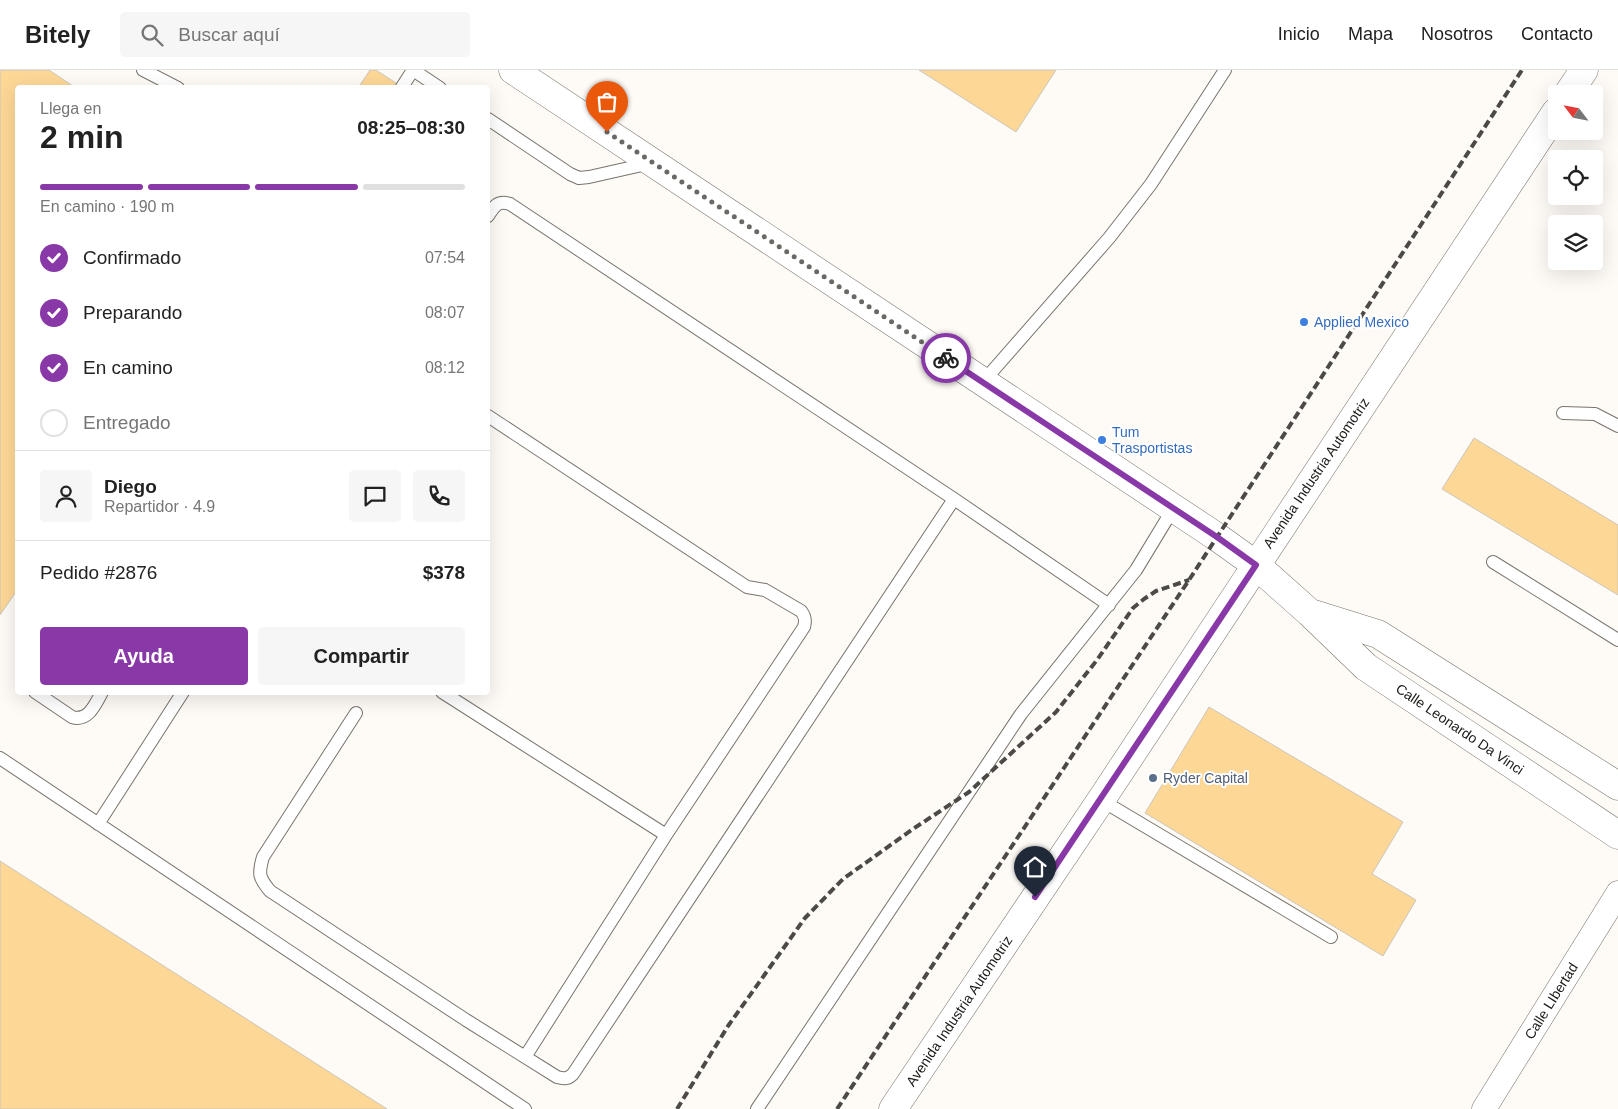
<!DOCTYPE html>
<html lang="es">
<meta charset="utf-8">
<style>
:root{--surface:#fff;--page:#f6f6f6;--text:#222;--muted:#767676;--line:#e0e0e0;--accent:#8938a7}
body{margin:0;font-family:Helvetica,sans-serif;background:var(--page);color:var(--text);height:100vh;display:flex;flex-direction:column;font-size:19px;white-space:nowrap}
*{box-sizing:border-box;margin:0}
p{font-size:16px;color:var(--muted)}
.icon{flex:none;width:28px;height:28px;fill:none;stroke:currentColor;stroke-width:2;stroke-linecap:round;stroke-linejoin:round}
.map{position:relative;flex:1;overflow:hidden}
.sheet{position:absolute;left:15px;top:15px;width:475px;height:610px;display:flex;flex-direction:column;background:var(--surface);border-radius:5px;box-shadow:0 5px 20px #0002}
.sheet>*{flex:none}
.needle{width:32px;rotate:302deg}
.buttons{position:absolute;left:1548px;top:15px;display:grid;gap:10px}
.buttons a{display:grid;place-items:center;width:55px;height:55px;border-radius:5px;background:var(--surface);box-shadow:0 5px 20px #0002;font-size:25px}
.pin{position:absolute;display:grid;place-items:center;width:42px;height:42px;color:#fff;margin:-51px -21px;border-radius:50% 50% 50% 0;rotate:-45deg;box-shadow:0 0 5px #0007}
.pin .icon{rotate:45deg}
.courier{position:absolute;display:grid;place-items:center;width:50px;height:50px;margin:-25px;border:4px solid #8938a7;border-radius:50%;background:#fff;color:#222;box-shadow:0 1px 6px #0007}
.head em{font-style:normal;font-weight:800}
.head div{display:flex;flex-direction:column-reverse}
.head{display:flex;align-items:center;justify-content:space-between;height:85px;padding:0 25px}
h1{font-size:32px;font-weight:800;line-height:38px}
.bar{display:grid;grid-template-columns:repeat(4,1fr);gap:8px 5px;align-content:center;height:60px;padding:0 25px}
.bar i{height:6px;border-radius:4px;background:var(--line)}
.bar .on{background:var(--accent)}
.bar p{grid-column:span 4}
.line{display:flex;align-items:center;gap:12px;padding:0 25px;border-top:1px solid var(--line)}
.line div{flex:1}
.round{display:grid;place-items:center;flex:none;width:52px;height:52px;border-radius:5px;background:var(--page)}
ol{padding:0 25px;list-style:none}
li{display:flex;align-items:center;gap:15px;height:55px}
li p{margin-inline-start:auto}
li .icon{padding:5px;border-radius:50%;background:var(--accent);color:#fff;stroke-width:4}
li:last-child{color:var(--muted)}
li i{width:28px;height:28px;border:2px solid var(--line);border-radius:50%}
.button{display:flex;gap:10px;margin-top:auto;padding:10px 25px}
.button a{flex:1;height:58px;border-radius:5px;background:var(--accent);color:#fff;font-size:20px;font-weight:800;line-height:58px;text-align:center}
.button a+a{background:var(--page);color:var(--text)}
header{display:flex;align-items:center;gap:30px;box-sizing:border-box;height:70px;padding:0 25px;background:var(--surface);border-bottom:1px solid var(--line)}
header strong{font-size:24px}
nav{display:flex;gap:28px;margin-inline-start:auto;font-size:18px}
.search{width:350px;height:45px;background:var(--page);display:flex;align-items:center;gap:12px;box-sizing:border-box;padding:0 18px;border-radius:5px;color:var(--muted);font-size:19px}
.map>svg:first-child{display:block}
.building{fill:#fdd796;stroke:#cbc6bd}
.lines{fill:none;stroke-linecap:round;stroke-linejoin:round}
.lane-casing{stroke:#78746c;stroke-width:14}
.street-casing{stroke:#78746c;stroke-width:25}
.secondary-casing{stroke:#78746c;stroke-width:29}
.lane{stroke:#fff;stroke-width:12}
.street{stroke:#fff;stroke-width:24}
.secondary{stroke:#fff;stroke-width:28}
.rail{stroke:#4c4a47;stroke-width:4;stroke-dasharray:8 4;stroke-linecap:butt}
.done{stroke:#6b6965;stroke-width:5;stroke-dasharray:0 9}
.route{stroke:#8938a7;stroke-width:6}
.shop-dot{fill:#3f7fe0;stroke:#fff;stroke-width:2}
.service-dot{fill:#5c6f8a;stroke:#fff;stroke-width:2}
.labels{text-anchor:middle;dominant-baseline:central;stroke-width:4;stroke-linejoin:round;paint-order:stroke}
.shop-label{font-size:14px;fill:#366cbe;stroke:#fff;text-anchor:start}
.street-label{font-size:14px;fill:#1c1a17;stroke:#fff}
.service-label{font-size:14px;fill:#4e5e75;stroke:#fff;text-anchor:start}
</style>
<header>
<strong>Bitely</strong>
<div class="search"><svg class="icon" aria-label="search" viewBox="0 0 24 24"><circle cx="10" cy="10" r="6"/><path d="M15 15l6 6"/></svg>Buscar aquí</div>
<nav><a>Inicio</a><a>Mapa</a><a>Nosotros</a><a>Contacto</a></nav>
</header>
<div class="map">
<svg width="1618" height="1039" viewBox="0 0 1618 1039">
<rect width="100%" height="100%" fill="#fefbf6"/>
<path class="building" d="M0 0H49L76 18H18V519L0 545Z
M370 0H376L402 17 358 18Z
M919 0H1056L1016 62Z
M1474 368 1618 455V525L1442 419Z
M1209 637 1403 752 1372 804 1416 830 1383 886 1145 743Z
M0 791 387 1039H0Z"/>
<g class="lines">
<g class="lane-casing">
<path id="lane" d="M143 0 178 18
M413 0 440 18
M402 17 413 0
M488 49 570 104 579 108 589 107 651 93
M488 146C494 136 498 130 510 134L954 429 1109 535
M982 313 1109 168 1151 114 1225 0
M1563 343 1595 344 1618 356
M488 346 747 517 765 520 801 541C805 546 806 550 804 557L666 765 525 987
M1493 492 1618 570
M35 622 72 647C88 652 95 635 102 622
M442 622 666 765
M356 643 263 787C258 804 259 808 270 821L466 950 557 1007C564 1009 568 1009 573 1004L954 429
M0 688 525 1039
M1101 730 1331 867
M98 754 183 622
M757 1039 1021 644 1136 500 1173 439"/>
</g>
<g class="street-casing">
<path id="street" d="M1484 1039 1618 823"/>
</g>
<g class="secondary-casing">
<path id="secondary" d="M513 0 1217 467 1256 495 1310 543 1366 597 1618 765
M1568 24 1584 0
M1314 544 1378 564 1618 716
M893 1039 1101 730 1556 42"/>
</g>
<use href="#lane" class="lane"/>
<use href="#street" class="street"/>
<use href="#secondary" class="secondary"/>
<path class="rail" d="M677 1039 728 956 805 848 843 809 913 759 969 722 1056 642 1097 590 1133 538 1144 529 1156 521 1189 510
M837 1039 1189 510 1522 0"/>
</g>
<g class="lines">
<path class="done" d="M607 62 946 288"/>
<path class="route" d="M946 288 1217 467 1256 495 1035 827"/>
</g>
<g class="shop-dot">
<circle cx="1304" cy="252" r="5"/>
<circle cx="1102" cy="370" r="5"/>
</g>
<circle class="service-dot" cx="1153" cy="708" r="5"/>
<g class="labels">
<g class="shop-label">
<text x="1314" y="252">Applied Mexico</text>
<text x="1112" y="362">Tum<tspan x="1112" dy="16">Trasportistas</tspan></text>
</g>
<g class="street-label">
<text transform="translate(1316 403) rotate(-56)">Avenida Industria Automotriz</text>
<text transform="translate(1460 659) rotate(34)">Calle Leonardo Da Vinci</text>
<text transform="translate(1551 931) rotate(-58)">Calle LIbertad</text>
<text transform="translate(959 941) rotate(-56)">Avenida Industria Automotriz</text>
</g>
<g class="service-label">
<text x="1163" y="708">Ryder Capital</text>
</g>
</g>
</svg>
<div class="buttons">
<a><svg class="needle" viewBox="-14 -14 28 28"><path d="M0-13l5 13h-10z" fill="#e53935"/><path d="M0 13l5-13h-10z" fill="#767676"/></svg></a>
<a><svg class="icon" aria-label="locate" viewBox="0 0 24 24"><circle cx="12" cy="12" r="6"/><path d="M12 2v4M12 18v4M2 12h4M18 12h4"/></svg></a>
<a><svg class="icon" aria-label="layers" viewBox="0 0 24 24"><path d="M12 4l9 5-9 5-9-5zM3 14l9 5 9-5"/></svg></a>
</div>
<div class="pin" style="left:607px;top:62px;background:#ea580c"><svg class="icon" aria-label="bag" viewBox="0 0 24 24"><path d="M5 8h14l-1 12H6zM9 8a3 3 0 0 1 6 0"/></svg></div>
<div class="pin" style="left:1035px;top:827px;background:#1f2937"><svg class="icon" aria-label="home" viewBox="0 0 24 24"><path d="M3 11l9-7 9 7M6 9v11h12V9"/></svg></div>
<div class="courier" style="left:946px;top:288px"><svg class="icon" aria-label="bike" viewBox="0 0 24 24"><circle cx="6" cy="16" r="4"/><circle cx="18" cy="16" r="4"/><path d="M6 16l4-8h5l3 8M10 8l3 8H6M13 5h3"/></svg></div>
<section class="sheet">
<div class="head"><div><h1>2 min</h1><p>Llega en</p></div><em>08:25–08:30</em></div>
<div class="bar"><i class="on"></i><i class="on"></i><i class="on"></i><i></i><p>En camino · 190 m</p></div>
<ol>
<li><svg class="icon" aria-label="check" viewBox="0 0 24 24"><path d="M5 12l5 5 9-10"/></svg>Confirmado<p>07:54</p></li>
<li><svg class="icon" aria-label="check" viewBox="0 0 24 24"><path d="M5 12l5 5 9-10"/></svg>Preparando<p>08:07</p></li>
<li><svg class="icon" aria-label="check" viewBox="0 0 24 24"><path d="M5 12l5 5 9-10"/></svg>En camino<p>08:12</p></li>
<li><i></i>Entregado</li>
</ol>
<div class="line" style="height:90px"><a class="round"><svg class="icon" aria-label="person" viewBox="0 0 24 24"><circle cx="12" cy="8" r="4"/><path d="M4 21q1-7 8-7t8 7"/></svg></a><div><b>Diego</b><p>Repartidor · 4.9</p></div><a class="round"><svg class="icon" aria-label="chat" viewBox="0 0 24 24"><path d="M4 5h16v11H9l-5 4z"/></svg></a><a class="round"><svg class="icon" aria-label="phone" viewBox="0 0 24 24"><path d="M5 4h4l2 5-3 2q2 4 5 5l2-3 5 2v4C11 20 4 13 5 4z"/></svg></a></div>
<div class="line" style="height:65px"><div>Pedido #2876</div><b>$378</b></div>
<div class="button"><a>Ayuda</a><a>Compartir</a></div>
</section>
</div>
